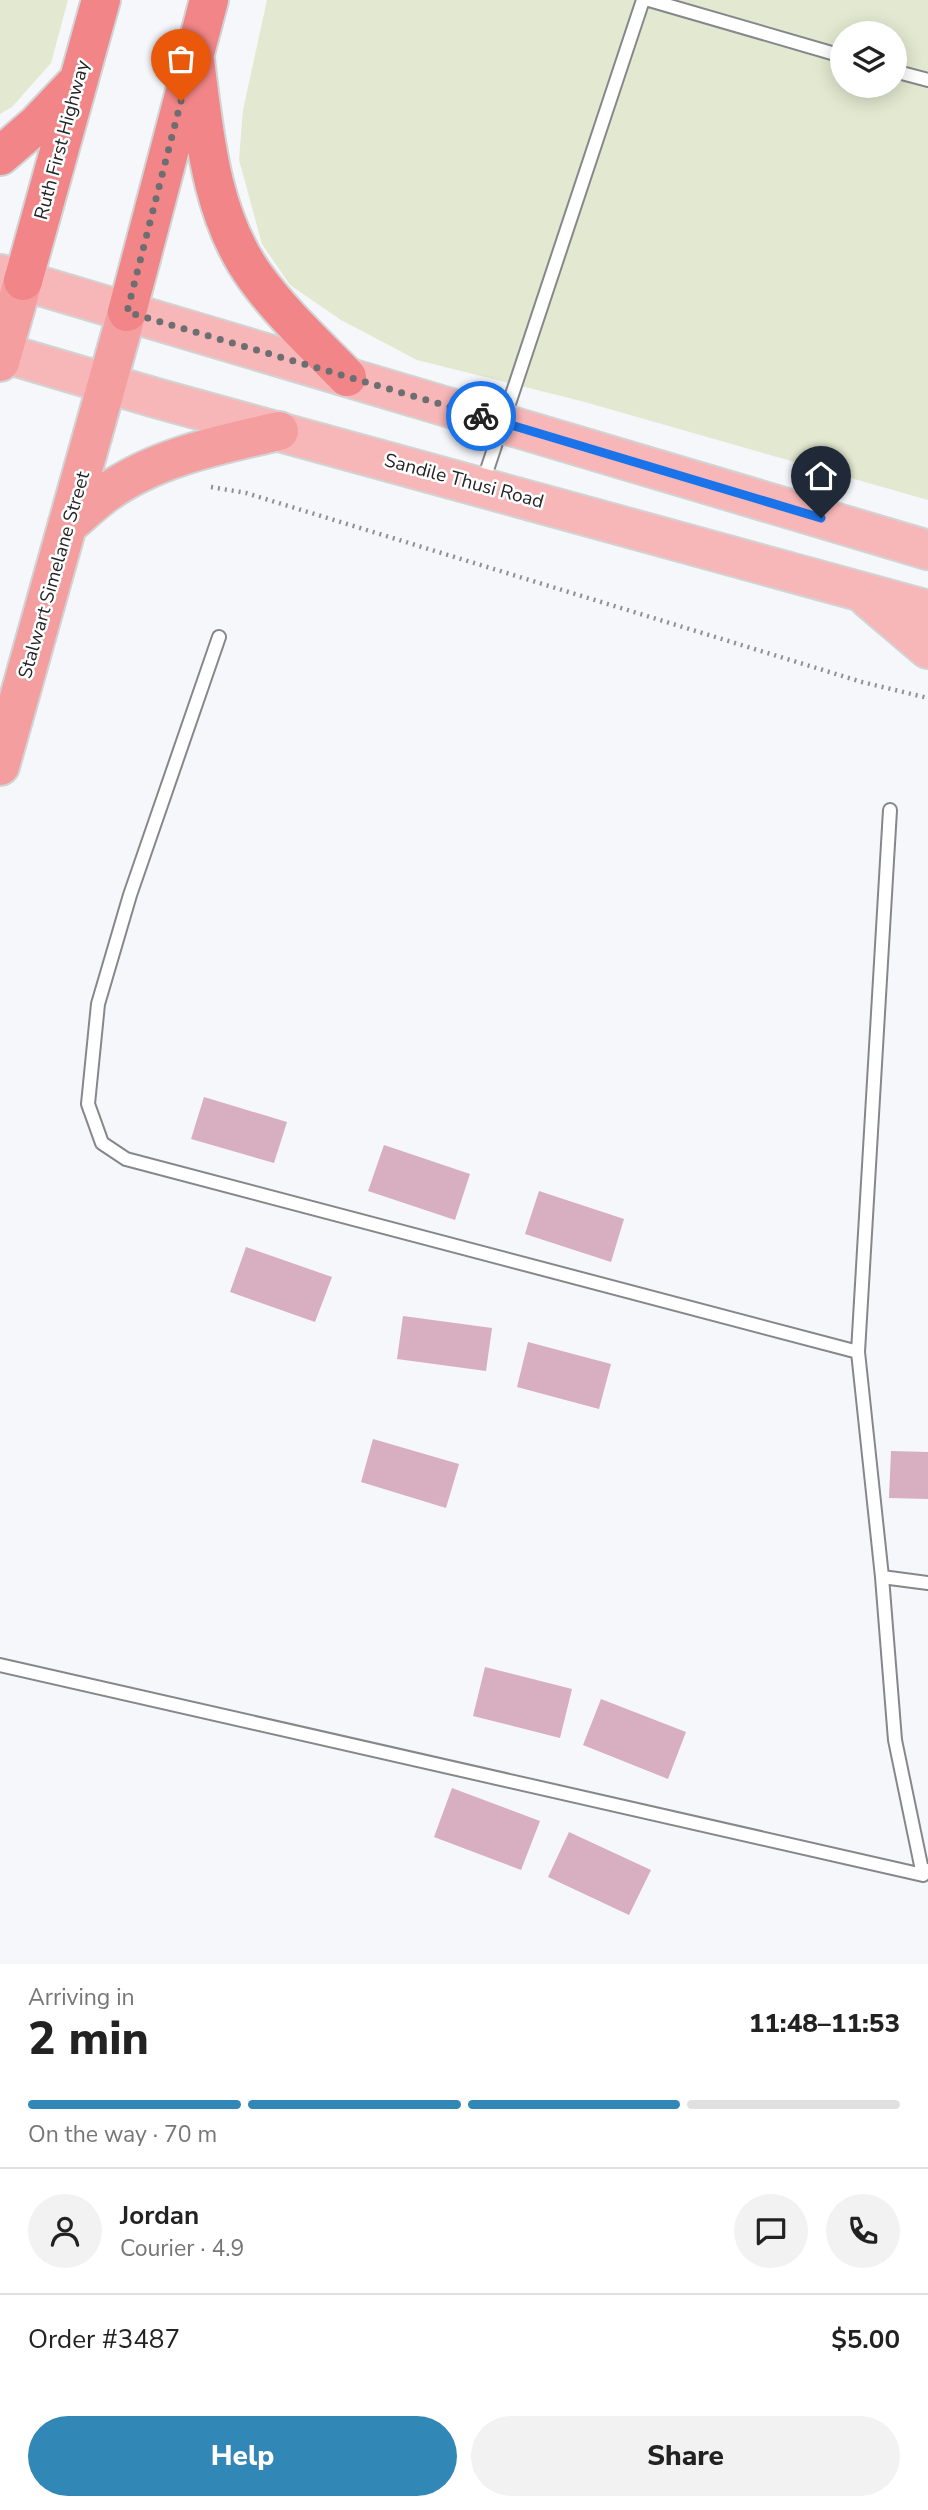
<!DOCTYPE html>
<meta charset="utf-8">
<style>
:root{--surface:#fff;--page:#f2f2f2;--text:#222;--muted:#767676;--line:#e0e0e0;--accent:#3187b6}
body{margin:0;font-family:"Nunito Sans",sans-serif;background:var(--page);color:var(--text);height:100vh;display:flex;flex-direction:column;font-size:26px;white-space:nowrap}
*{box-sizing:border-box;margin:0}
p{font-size:23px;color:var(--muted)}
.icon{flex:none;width:38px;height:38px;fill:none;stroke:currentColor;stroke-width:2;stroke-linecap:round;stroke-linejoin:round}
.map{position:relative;height:1964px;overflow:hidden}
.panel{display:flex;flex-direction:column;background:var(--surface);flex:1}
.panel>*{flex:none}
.controls{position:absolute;left:830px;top:21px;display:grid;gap:14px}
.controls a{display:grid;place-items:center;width:77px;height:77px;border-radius:50%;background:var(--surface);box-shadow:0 4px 18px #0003;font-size:35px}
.pin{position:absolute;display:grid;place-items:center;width:60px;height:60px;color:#fff;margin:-72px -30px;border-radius:50% 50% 50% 0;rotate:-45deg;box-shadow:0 0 7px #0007}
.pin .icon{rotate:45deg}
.courier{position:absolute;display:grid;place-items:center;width:70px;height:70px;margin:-35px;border:5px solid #1a73e8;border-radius:50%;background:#fff;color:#222;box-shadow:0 2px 9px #0007}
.summary em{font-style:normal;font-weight:800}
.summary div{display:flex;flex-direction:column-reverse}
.summary{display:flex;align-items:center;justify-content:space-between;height:119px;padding:0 28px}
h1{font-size:46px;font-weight:800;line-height:52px}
.bar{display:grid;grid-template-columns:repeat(4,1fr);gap:10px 7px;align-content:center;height:84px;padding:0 28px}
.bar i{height:9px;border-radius:5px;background:var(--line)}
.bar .active{background:var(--accent)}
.bar p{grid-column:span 4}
.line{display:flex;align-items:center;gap:18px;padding:0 28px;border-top:2px solid var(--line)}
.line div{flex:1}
.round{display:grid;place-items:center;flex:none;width:74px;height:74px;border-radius:37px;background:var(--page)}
.cta{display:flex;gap:14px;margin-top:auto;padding:14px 28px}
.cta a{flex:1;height:80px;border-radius:42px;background:var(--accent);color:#fff;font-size:28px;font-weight:800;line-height:80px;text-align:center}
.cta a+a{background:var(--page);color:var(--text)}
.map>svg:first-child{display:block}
.grass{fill:#e3e9d0;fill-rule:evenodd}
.building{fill:#d7afc0}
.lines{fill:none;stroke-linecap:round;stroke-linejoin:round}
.service-casing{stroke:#86878a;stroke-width:16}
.primary-casing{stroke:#d3d3d4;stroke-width:42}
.trunk-casing{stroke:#d3d3d4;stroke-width:42}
.motorway-casing{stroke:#d3d3d4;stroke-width:42}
.path{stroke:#8f9093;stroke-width:4.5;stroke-dasharray:2 5;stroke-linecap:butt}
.service{stroke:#fff;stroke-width:12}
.primary{stroke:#f7b6b7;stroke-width:38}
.trunk{stroke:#f49e9f;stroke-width:38}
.motorway{stroke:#f18587;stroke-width:38}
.done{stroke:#6d6e71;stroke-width:7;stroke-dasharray:0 12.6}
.route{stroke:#1a73e8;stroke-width:9}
.labels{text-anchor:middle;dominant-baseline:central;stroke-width:5;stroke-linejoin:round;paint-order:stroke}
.street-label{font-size:19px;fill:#242426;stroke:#fff}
</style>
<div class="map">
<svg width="928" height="1964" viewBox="0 0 928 1964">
<rect width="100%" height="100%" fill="#f5f7fb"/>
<path class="grass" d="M0 0H68L51 63 12 107 0 114Z
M267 0H928V500L581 401 417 360 341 320 290 285 262 244 239 160 243 110ZM842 33H894V86H842Z"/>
<path class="building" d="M204 1097 287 1122 274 1163 191 1139Z
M384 1145 470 1174 455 1220 368 1191Z
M539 1191 624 1219 611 1262 525 1234Z
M246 1247 332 1277 315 1322 230 1292Z
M403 1316 492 1328 486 1371 397 1359Z
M528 1342 611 1364 599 1409 517 1387Z
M373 1439 459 1464 446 1508 361 1482Z
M891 1451 928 1452V1499L889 1498Z
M485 1667 572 1689 560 1738 473 1716Z
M601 1699 686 1732 668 1779 583 1745Z
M452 1788 540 1821 521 1870 434 1837Z
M569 1832 651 1870 629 1915 548 1877Z"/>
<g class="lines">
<g class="service-casing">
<path id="service" d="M649 0 842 56
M894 71 928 80
M482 485 643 0
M219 637 130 895 98 1004 88 1104 102 1143 126 1159 858 1352
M890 810 858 1352 882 1577 895 1740 923 1875 928 1870
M882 1577 928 1583
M0 1665 923 1875"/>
</g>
<g class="primary-casing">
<path id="primary" d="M0 274 928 550
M0 352 156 398 928 610
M868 598 928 649"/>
</g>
<g class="trunk-casing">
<path id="trunk" d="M0 362 23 281
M68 525C80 515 92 503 106 493 156 457 219 445 279 431
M0 766 127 312"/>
</g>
<g class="motorway-casing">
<path id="motorway" d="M194 52C204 129 209 214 256 278 282 314 316 345 347 377
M0 156 36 125 74 85
M23 281 101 0
M127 312 209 0"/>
</g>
<path class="path" d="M211 487 246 493 862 682 928 698"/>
<use href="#service" class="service"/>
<use href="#primary" class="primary"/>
<use href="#trunk" class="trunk"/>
<use href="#motorway" class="motorway"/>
</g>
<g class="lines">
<path class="done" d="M181 101 127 312 481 416"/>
<path class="route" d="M481 416 821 518"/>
</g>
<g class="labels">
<g class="street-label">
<text transform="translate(62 140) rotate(-75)">Ruth First Highway</text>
<text transform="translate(464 481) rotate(15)">Sandile Thusi Road</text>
<text transform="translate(54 575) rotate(-74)">Stalwart Simelane Street</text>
</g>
</g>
</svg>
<div class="controls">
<a><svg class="icon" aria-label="layers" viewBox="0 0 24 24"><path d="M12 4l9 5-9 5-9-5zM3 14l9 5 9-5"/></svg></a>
</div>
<div class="pin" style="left:181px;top:101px;background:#ea580c"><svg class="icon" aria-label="bag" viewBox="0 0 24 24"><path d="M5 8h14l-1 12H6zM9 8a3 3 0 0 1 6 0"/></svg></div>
<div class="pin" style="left:821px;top:518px;background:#1f2937"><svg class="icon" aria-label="home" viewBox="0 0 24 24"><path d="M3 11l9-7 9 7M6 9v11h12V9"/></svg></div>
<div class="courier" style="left:481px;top:416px"><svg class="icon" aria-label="bike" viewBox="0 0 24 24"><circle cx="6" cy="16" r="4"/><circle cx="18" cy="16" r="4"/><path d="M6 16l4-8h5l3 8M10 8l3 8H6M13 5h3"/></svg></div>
</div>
<section class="panel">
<div class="summary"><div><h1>2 min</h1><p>Arriving in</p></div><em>11:48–11:53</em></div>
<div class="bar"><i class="active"></i><i class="active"></i><i class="active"></i><i></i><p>On the way · 70 m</p></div>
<div class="line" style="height:126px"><a class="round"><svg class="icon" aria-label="person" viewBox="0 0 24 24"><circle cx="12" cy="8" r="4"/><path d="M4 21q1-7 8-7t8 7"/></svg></a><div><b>Jordan</b><p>Courier · 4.9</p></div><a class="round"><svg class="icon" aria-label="chat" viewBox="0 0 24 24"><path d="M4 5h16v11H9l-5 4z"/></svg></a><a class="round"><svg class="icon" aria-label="phone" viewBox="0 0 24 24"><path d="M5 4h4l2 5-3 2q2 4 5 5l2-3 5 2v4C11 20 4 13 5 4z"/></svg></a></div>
<div class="line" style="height:91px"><div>Order #3487</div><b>$5.00</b></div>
<div class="cta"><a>Help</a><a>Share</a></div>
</section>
